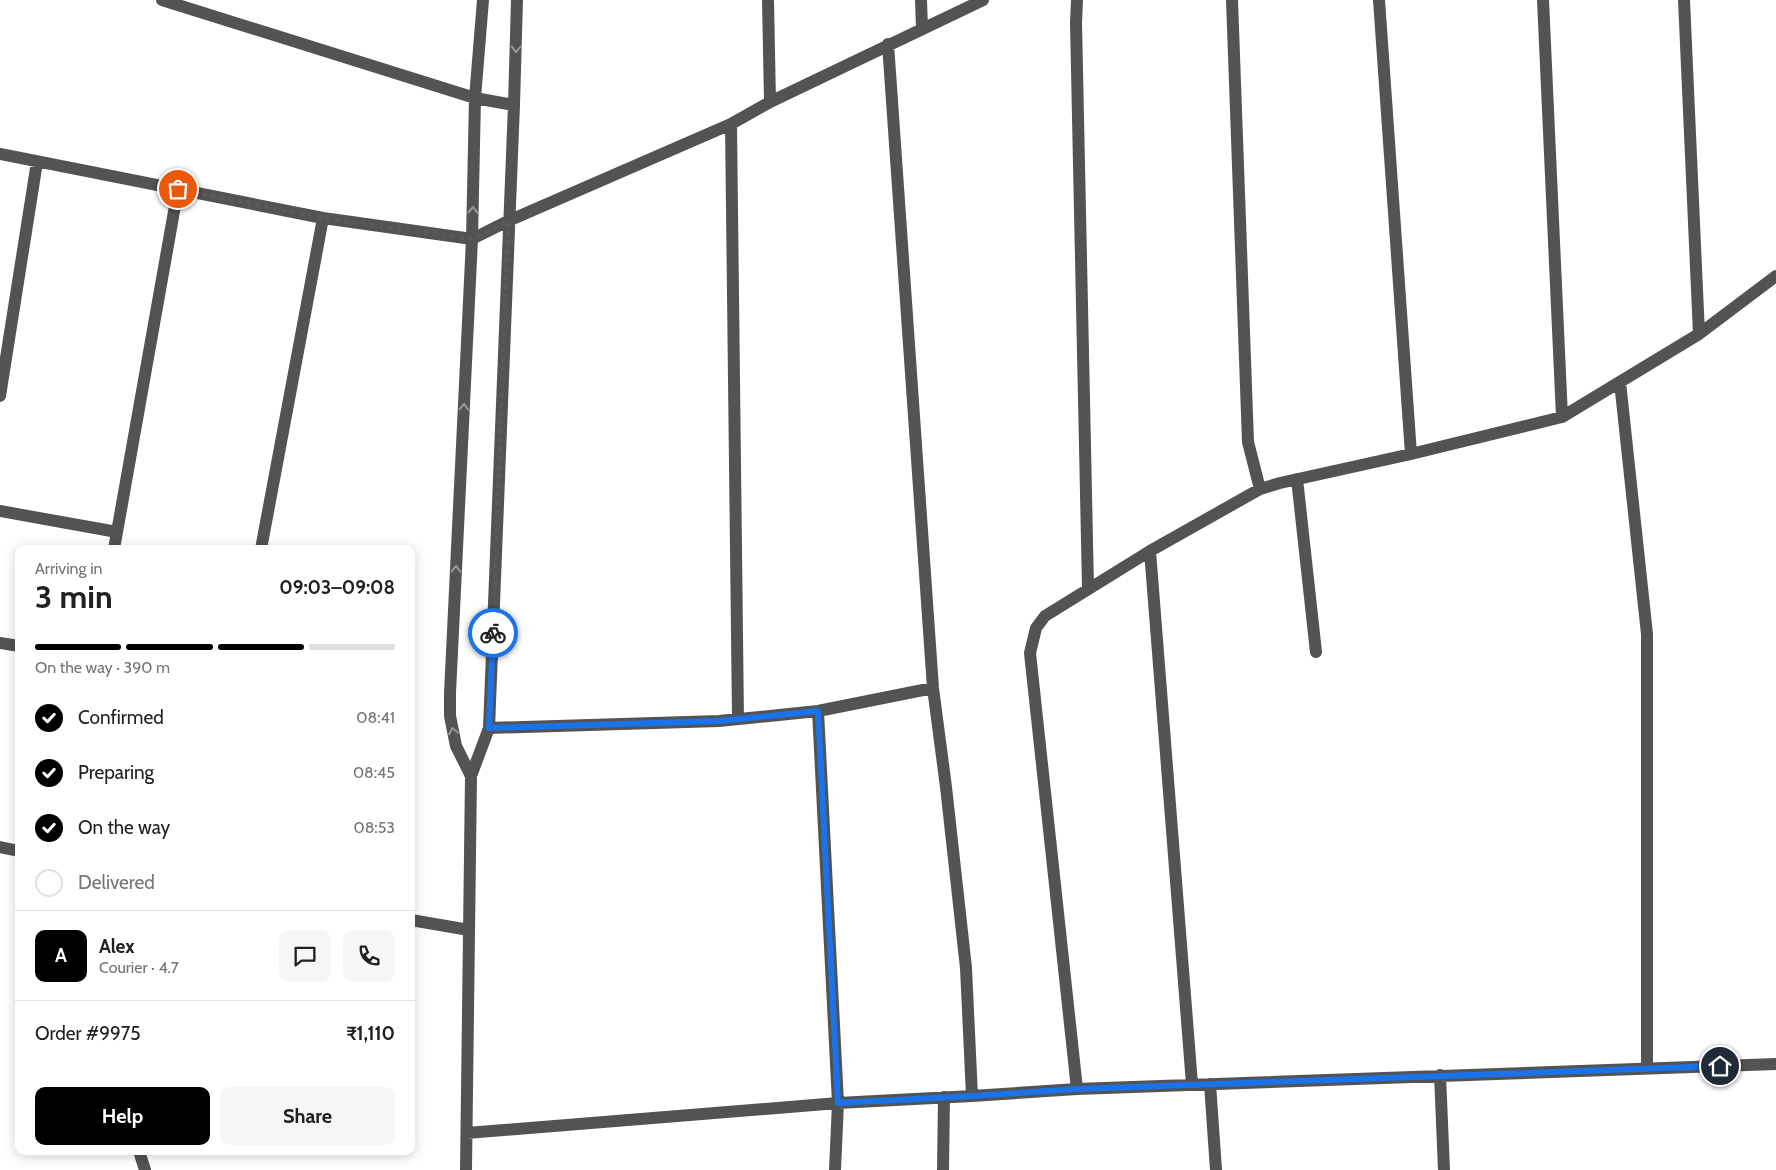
<!DOCTYPE html>
<meta charset="utf-8">
<style>
:root{--surface:#fff;--page:#f6f6f6;--text:#202124;--muted:#757577;--line:#e0e0e0;--accent:#000}
body{margin:0;font-family:Cabin,sans-serif;background:var(--page);color:var(--text);height:100vh;display:flex;flex-direction:column;font-size:19px;white-space:nowrap}
*{box-sizing:border-box;margin:0}
p{font-size:16px;color:var(--muted)}
.icon{flex:none;width:28px;height:28px;fill:none;stroke:currentColor;stroke-width:2;stroke-linecap:round;stroke-linejoin:round}
.map{position:relative;flex:1;overflow:hidden}
.details{position:absolute;left:15px;top:545px;width:400px;height:610px;display:flex;flex-direction:column;background:var(--surface);border-radius:10px;box-shadow:0 2px 12px #0003}
.details>*{flex:none}
.pin{position:absolute;display:grid;place-items:center;width:42px;height:42px;color:#fff;margin:-21px;border:2px solid #fff;border-radius:50%;box-shadow:0 1px 5px #0007}
.courier{position:absolute;display:grid;place-items:center;width:50px;height:50px;margin:-25px;border:4px solid #1a73e8;border-radius:50%;background:#fff;color:#222;box-shadow:0 1px 6px #0007}
.summary em{font-style:normal;font-weight:700}
.summary div{display:flex;flex-direction:column-reverse}
.summary{display:flex;align-items:center;justify-content:space-between;height:85px;padding:0 20px}
h1{font-size:32px;font-weight:700;line-height:38px}
.bar{display:grid;grid-template-columns:repeat(4,1fr);gap:8px 5px;align-content:center;height:60px;padding:0 20px}
.bar i{height:6px;border-radius:4px;background:var(--line)}
.bar .current{background:var(--accent)}
.bar p{grid-column:span 4}
.line{display:flex;align-items:center;gap:12px;padding:0 20px;border-top:1px solid var(--line)}
.line div{flex:1}
.round{display:grid;place-items:center;flex:none;width:52px;height:52px;border-radius:10px;background:var(--page)}
ol{padding:0 20px;list-style:none}
li{display:flex;align-items:center;gap:15px;height:55px}
li p{margin-inline-start:auto}
li .icon{padding:5px;border-radius:50%;background:var(--accent);color:#fff;stroke-width:4}
li:last-child{color:var(--muted)}
li i{width:28px;height:28px;border:2px solid var(--line);border-radius:50%}
.cta{display:flex;gap:10px;margin-top:auto;padding:10px 20px}
.cta a{flex:1;height:58px;border-radius:10px;background:var(--accent);color:#fff;font-size:20px;font-weight:700;line-height:58px;text-align:center}
.cta a+a{background:var(--page);color:var(--text)}
.map>svg:first-child{display:block}
.lines{fill:none;stroke-linecap:round;stroke-linejoin:round}
.minor{stroke:#535353;stroke-width:12}
.oneway{stroke:#989898}
.done{stroke:#595959;stroke-width:5;stroke-dasharray:0 9}
.route{stroke:#1a73e8;stroke-width:6}
</style>
<div class="map">
<svg width="1776" height="1170" viewBox="0 0 1776 1170">
<rect width="100%" height="100%" fill="#fff"/>
<g class="lines">
<path class="minor" d="M162 0 475 98 514 105
M768 0 770 102
M921 0 922 29
M1077 0 1076 23 1088 588
M1232 0 1248 442 1260 489
M1379 0 1411 454
M1543 0 1562 417
M1684 0 1699 334
M888 44 933 688 946 787 966 968 972 1096
M731 124 738 719
M0 154 323 218 472 239 508 221 731 124 770 102 983 0
M1620 382 1647 634V1068
M0 396 37 162
M1297 479 1316 652
M0 511 117 532
M114 549 178 189
M261 549 323 218
M1150 551 1192 1084
M0 643 19 646
M818 711 838 1103 835 1170
M489 728 719 721 818 711 933 688
M471 776 456 746 450 716V693L472 239 475 98 483 0
M0 847 19 851
M411 920 469 930
M1440 1075 1444 1170
M1210 1084 1216 1170
M1077 1089 1030 653 1036 628 1045 616 1150 551 1260 489 1280 483 1411 454 1562 417 1699 334 1776 276
M467 1133 838 1103 972 1096 1077 1089 1776 1064
M139 1151 145 1170
M466 1170 471 776 489 728 514 105 517 0
M943 1170 944 1097"/>
</g>
<defs><path id="oneway-chevron" d="M-2-3.5L2.5 0L-2 3.5" fill="none" stroke-width="1.6" stroke-linecap="round" stroke-linejoin="round" transform="scale(1.25)"/></defs>
<g class="oneway">
<use href="#oneway-chevron" transform="translate(516 49) rotate(91)"/>
<use href="#oneway-chevron" transform="translate(473 210) rotate(-89)"/>
<use href="#oneway-chevron" transform="translate(464 407) rotate(-87)"/>
<use href="#oneway-chevron" transform="translate(456 569) rotate(-87)"/>
<use href="#oneway-chevron" transform="translate(453 731) rotate(-101)"/>
</g>
<g class="lines">
<path class="done" d="M178 189 323 218 472 239 508 221 493 633"/>
<path class="route" d="M493 633 489 728 719 721 818 711 838 1103 972 1096 1077 1089 1720 1066"/>
</g>
</svg>
<div class="pin" style="left:178px;top:189px;background:#ea580c"><svg class="icon" aria-label="bag" viewBox="0 0 24 24"><path d="M5 8h14l-1 12H6zM9 8a3 3 0 0 1 6 0"/></svg></div>
<div class="pin" style="left:1720px;top:1066px;background:#1f2937"><svg class="icon" aria-label="home" viewBox="0 0 24 24"><path d="M3 11l9-7 9 7M6 9v11h12V9"/></svg></div>
<div class="courier" style="left:493px;top:633px"><svg class="icon" aria-label="bike" viewBox="0 0 24 24"><circle cx="6" cy="16" r="4"/><circle cx="18" cy="16" r="4"/><path d="M6 16l4-8h5l3 8M10 8l3 8H6M13 5h3"/></svg></div>
<section class="details">
<div class="summary"><div><h1>3 min</h1><p>Arriving in</p></div><em>09:03–09:08</em></div>
<div class="bar"><i class="current"></i><i class="current"></i><i class="current"></i><i></i><p>On the way · 390 m</p></div>
<ol>
<li><svg class="icon" aria-label="check" viewBox="0 0 24 24"><path d="M5 12l5 5 9-10"/></svg>Confirmed<p>08:41</p></li>
<li><svg class="icon" aria-label="check" viewBox="0 0 24 24"><path d="M5 12l5 5 9-10"/></svg>Preparing<p>08:45</p></li>
<li><svg class="icon" aria-label="check" viewBox="0 0 24 24"><path d="M5 12l5 5 9-10"/></svg>On the way<p>08:53</p></li>
<li><i></i>Delivered</li>
</ol>
<div class="line" style="height:90px"><b class="round" style="background:var(--accent);color:#fff">A</b><div><b>Alex</b><p>Courier · 4.7</p></div><a class="round"><svg class="icon" aria-label="chat" viewBox="0 0 24 24"><path d="M4 5h16v11H9l-5 4z"/></svg></a><a class="round"><svg class="icon" aria-label="phone" viewBox="0 0 24 24"><path d="M5 4h4l2 5-3 2q2 4 5 5l2-3 5 2v4C11 20 4 13 5 4z"/></svg></a></div>
<div class="line" style="height:65px"><div>Order #9975</div><b>₹1,110</b></div>
<div class="cta"><a>Help</a><a>Share</a></div>
</section>
</div>
